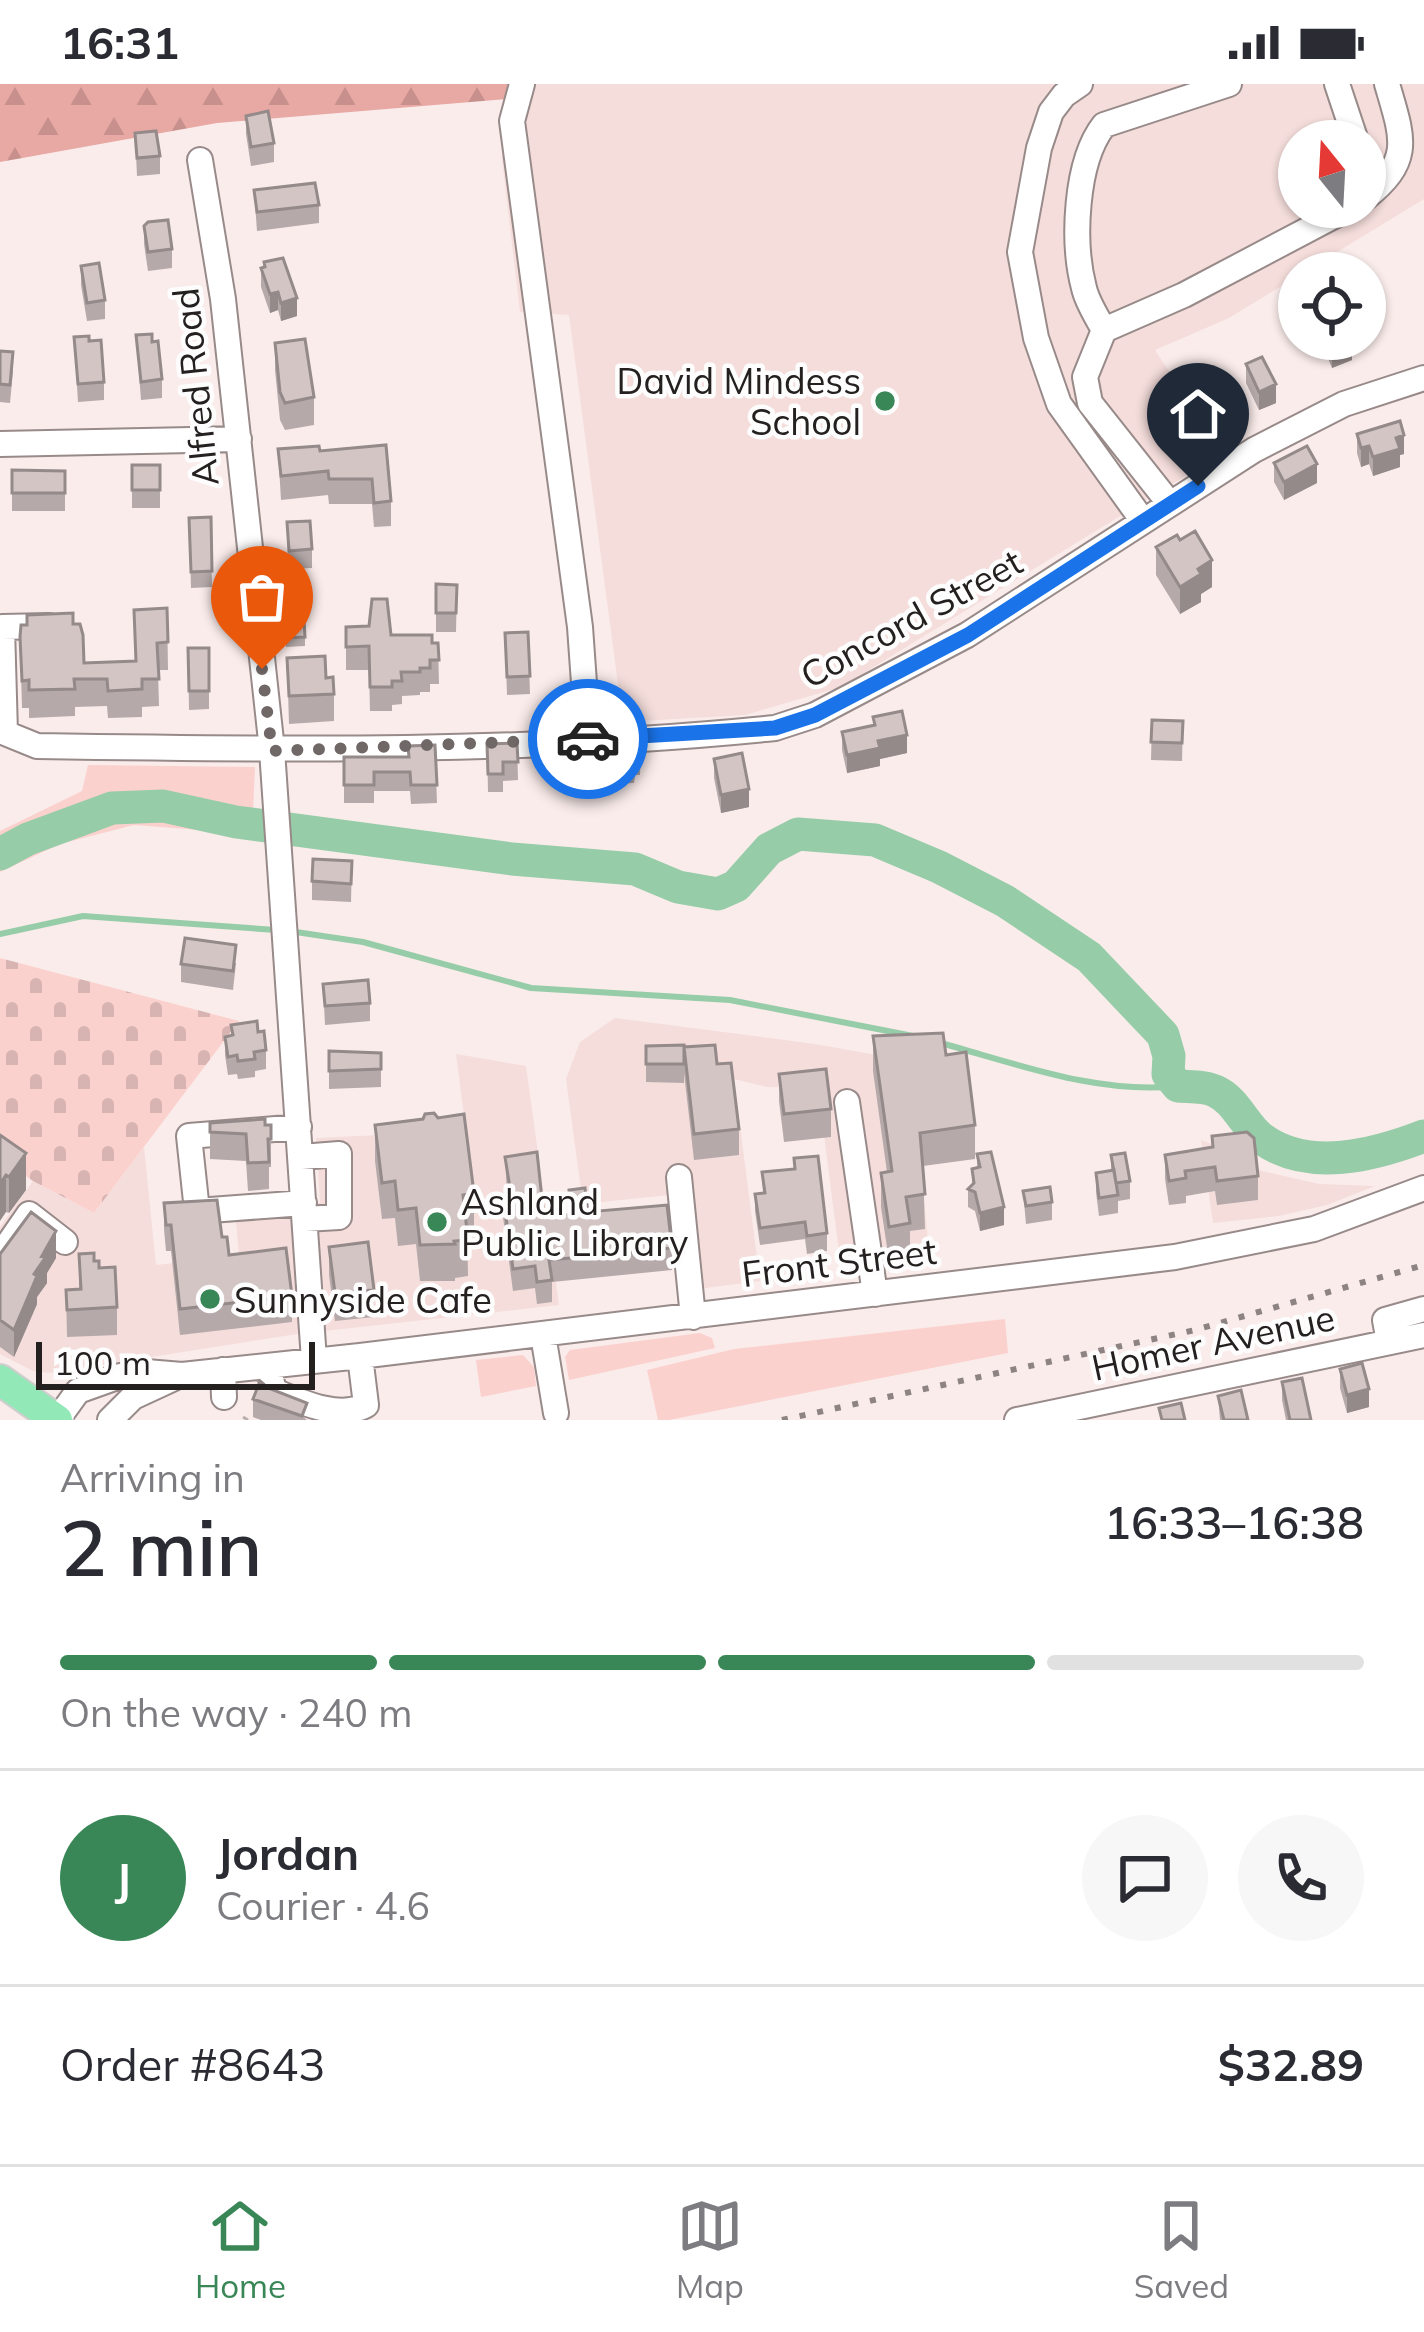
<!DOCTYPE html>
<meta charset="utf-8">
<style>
:root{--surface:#fff;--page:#f7f7f7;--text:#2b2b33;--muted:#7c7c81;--line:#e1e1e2;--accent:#398757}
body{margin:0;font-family:Mulish,sans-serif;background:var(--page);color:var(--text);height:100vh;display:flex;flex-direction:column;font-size:45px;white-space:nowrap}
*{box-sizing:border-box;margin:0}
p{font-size:39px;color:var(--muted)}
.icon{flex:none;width:66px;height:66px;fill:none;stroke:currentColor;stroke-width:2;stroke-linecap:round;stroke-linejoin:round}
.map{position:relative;height:1336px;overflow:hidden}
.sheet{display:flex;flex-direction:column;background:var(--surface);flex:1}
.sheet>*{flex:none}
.needle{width:78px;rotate:342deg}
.fabs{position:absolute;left:1278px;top:36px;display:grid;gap:24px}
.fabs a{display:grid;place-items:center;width:108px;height:108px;border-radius:50%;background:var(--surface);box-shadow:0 3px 9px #0004;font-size:60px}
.scale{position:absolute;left:36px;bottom:30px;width:279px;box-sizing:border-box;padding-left:12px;border:6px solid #252020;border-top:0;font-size:33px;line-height:42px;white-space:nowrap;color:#252020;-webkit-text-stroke:9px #fdfdfd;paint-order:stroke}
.pin{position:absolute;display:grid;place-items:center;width:102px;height:102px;color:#fff;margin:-123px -51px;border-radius:50% 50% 50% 0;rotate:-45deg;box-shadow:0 0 12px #0007}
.pin .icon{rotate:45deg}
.courier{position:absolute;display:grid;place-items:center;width:120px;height:120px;margin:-60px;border:9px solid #1a73e8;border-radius:50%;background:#fff;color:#222;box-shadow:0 3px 15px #0007}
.head em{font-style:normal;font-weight:600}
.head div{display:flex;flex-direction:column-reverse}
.head{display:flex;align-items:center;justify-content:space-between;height:204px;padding:0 60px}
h1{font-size:78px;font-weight:600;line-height:90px}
.bar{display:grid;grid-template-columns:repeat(4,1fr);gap:18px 12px;align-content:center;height:144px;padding:0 60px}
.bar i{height:15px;border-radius:9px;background:var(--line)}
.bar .on{background:var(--accent)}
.bar p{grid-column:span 4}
.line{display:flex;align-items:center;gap:30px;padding:0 60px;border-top:3px solid var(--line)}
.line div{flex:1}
.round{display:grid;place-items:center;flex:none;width:126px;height:126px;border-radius:63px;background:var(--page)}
.status{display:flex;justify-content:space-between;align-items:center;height:84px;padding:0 60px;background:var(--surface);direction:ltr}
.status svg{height:33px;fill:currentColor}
.tab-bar{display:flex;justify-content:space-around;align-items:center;height:168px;border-top:3px solid var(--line);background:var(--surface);font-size:33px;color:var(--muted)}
.tab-bar a{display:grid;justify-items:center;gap:6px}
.tab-bar .on{color:var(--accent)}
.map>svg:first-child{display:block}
.built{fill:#f4dddb;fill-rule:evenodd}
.green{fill:#fbd1ce}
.forest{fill:url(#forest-firs)}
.cemetery{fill:url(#cemetery-stones)}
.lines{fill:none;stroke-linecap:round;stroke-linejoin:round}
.stream{stroke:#96cca7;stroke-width:6}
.river{stroke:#96cca7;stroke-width:33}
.minor-casing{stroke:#978a89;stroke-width:28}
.major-casing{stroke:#cfcece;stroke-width:34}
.path{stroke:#baafae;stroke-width:3;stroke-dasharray:9 9;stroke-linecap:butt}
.minor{stroke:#fff;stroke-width:24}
.major{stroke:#92e8b6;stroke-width:30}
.rail{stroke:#8c8382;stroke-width:6;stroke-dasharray:6 12;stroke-linecap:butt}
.wall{fill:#b5a9a9}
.shaded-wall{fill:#948a89}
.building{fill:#d3c5c4;stroke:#948a89;stroke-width:3}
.done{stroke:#706767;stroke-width:12;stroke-dasharray:0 21.6}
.route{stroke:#1a73e8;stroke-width:15}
.poi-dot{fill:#398757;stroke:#fdfdfd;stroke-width:4.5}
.labels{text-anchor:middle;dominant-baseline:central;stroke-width:9;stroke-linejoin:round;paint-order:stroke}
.poi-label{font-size:36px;fill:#252020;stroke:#fdfdfd;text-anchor:start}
.street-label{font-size:36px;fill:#252020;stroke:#fdfdfd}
</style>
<div class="status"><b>16:31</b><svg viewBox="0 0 49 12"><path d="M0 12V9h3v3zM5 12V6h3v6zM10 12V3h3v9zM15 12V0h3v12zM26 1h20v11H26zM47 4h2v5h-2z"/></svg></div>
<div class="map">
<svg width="1424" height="1336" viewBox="0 0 1424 1336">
<defs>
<pattern id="forest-firs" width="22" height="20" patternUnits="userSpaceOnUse" patternTransform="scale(3)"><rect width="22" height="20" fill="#e8a8a3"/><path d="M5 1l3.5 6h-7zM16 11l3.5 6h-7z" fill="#c7908c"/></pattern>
<pattern id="cemetery-stones" width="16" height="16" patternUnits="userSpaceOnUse" patternTransform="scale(3)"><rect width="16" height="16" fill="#fbd1ce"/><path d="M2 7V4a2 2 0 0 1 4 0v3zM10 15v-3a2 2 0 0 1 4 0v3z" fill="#d7b3b1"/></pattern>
</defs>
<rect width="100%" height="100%" fill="#faeceb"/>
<path class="built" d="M509 0H1424V115L1229 234 1155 266 1223 369 841 603 745 631 623 638 569 231 520 228 502 75ZM1299 57H1365V123H1299Z
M615 934 815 960 910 977 930 1177 841 1184 818 1004 767 1003 734 995 760 1197 682 1207 669 1111 583 1120 566 995 580 958Z
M456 970 526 982 559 1221 297 1250 50 1289 33 1287 0 1270V1143L33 1097 94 1129 144 1063 156 1181 239 1172 235 1126 320 1119 316 1054 466 1047Z
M1201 1056 1230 1067 1262 1087 1319 1100 1375 1102 1327 1121 1279 1132 1213 1139Z"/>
<path class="green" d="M88 681 255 683 252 750 134 741 60 760 0 788V747L82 707Z
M1005 1235 1008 1269 669 1336H658L647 1286 734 1265Z
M700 1249 712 1254 715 1264 569 1296 565 1273 570 1266Z
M523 1271 534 1283 536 1302 481 1313 476 1276Z"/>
<path class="forest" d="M0 0H509L507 15 217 39 0 78Z"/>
<path class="cemetery" d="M0 874 239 937 94 1129 33 1097 0 1074Z"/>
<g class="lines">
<path class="stream" d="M289 847 363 858 531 904 730 916 913 952
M0 850 83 832 276 846
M937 958C1015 979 1097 1011 1178 1002"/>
<path class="river" d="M0 770 28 755 112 724 163 722 236 738 512 775 635 785 678 803 718 810 736 802 769 765 798 750 875 756 939 783 1005 817 1089 873 1163 951 1169 972 1168 990 1178 1002C1189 1003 1205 1002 1215 1007 1236 1016 1244 1041 1261 1054 1308 1089 1375 1071 1424 1052"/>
<g class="minor-casing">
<path id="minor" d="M522 0 512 37 580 543 588 655
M1080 0 1064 11 1051 28 1039 64 1020 168 1036 254 1059 320 1143 437
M1337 0 1356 57
M200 76 223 215 272 666 314 1276
M1365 114C1413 76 1403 55 1387 0
M1104 246C1097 233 1087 218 1084 204 1072 159 1075 78 1104 41L1229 0
M0 360 239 355
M1170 420 1090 319 1085 293 1104 246 1184 211 1351 123
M49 542 2 543 5 649 37 662C282 666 530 669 775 644L815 631 967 551 1254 366 1344 320 1424 294
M847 1018 875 1210
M299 1043 189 1052 197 1127 304 1119
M301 1073 339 1070V1133L305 1135
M679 1093 693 1233
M0 1172 29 1130 65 1158
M543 1251 556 1329
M1389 1258 1385 1236 1424 1225
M268 1282 274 1307C301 1318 340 1336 366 1321L360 1272
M223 1286 224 1313
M57 1336 78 1307 120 1292 146 1288 182 1291 360 1272 1175 1173 1314 1145 1424 1104
M110 1336 133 1313 174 1294
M1017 1336 1424 1251"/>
</g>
<g class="major-casing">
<path id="major" d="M0 1296 57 1336"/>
</g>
<path class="path" d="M243 1333 248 1336"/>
<use href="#minor" class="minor"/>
<use href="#major" class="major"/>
<path class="rail" d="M782 1336 1195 1246 1424 1181"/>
</g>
<path class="wall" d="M246 32 274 59V78L251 82 246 50Z
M135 49 160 72V90L137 92Z
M254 106 319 121V139L257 147Z
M144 142 172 165V184L148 187 144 160Z
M264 178 297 232 281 237 278 226 270 229 261 203V184L264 183Z
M81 182 105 216V235L87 237 81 201Z
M136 251 162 295V314L141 316Z
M74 253 89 257 104 298V316L78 318Z
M1320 255H1351L1352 276 1332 284Z
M275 259 314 313V341L285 346 280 336 275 286Z
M0 267 13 287 10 319 0 318Z
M1246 280 1276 319 1259 326 1246 299Z
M1357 350 1404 370 1400 371V383L1373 392 1369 380 1361 383 1357 369Z
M386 361 391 417V442L374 443 372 420H329L328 411 281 416 278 365 320 367Z
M1274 379 1317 399 1284 416 1274 398Z
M132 381H160V424H132Z
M12 386 65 387V427H12Z
M211 433 212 503 191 504 189 434Z
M287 438 312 465V484L289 485Z
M1156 463 1212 503 1201 510V518L1180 530 1156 491Z
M436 500 457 501 456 548H436Z
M167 524 168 586H158L159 622 142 623V633L108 634 107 622 75 623V632L29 634V624H22L20 553 73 540 84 579 135 577 134 526Z
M286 536 305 553V562L286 563Z
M346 543 438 559 439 600H430V608H420V611L402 612V620L392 621V627H370L369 586H346Z
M528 548 530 610 507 611 505 549Z
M188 564H209V625L189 626Z
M287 574 326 594 334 610V637L289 640Z
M873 633 907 669 880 675V682L847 689 842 666V648L873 641Z
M1152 636 1183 637 1182 677 1151 676Z
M611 656 641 657 640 691H635L634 699 610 700Z
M570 657V698H548V658Z
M517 659 518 696 503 697V708H488L487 660Z
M435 661 437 719 411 720 410 707H374V719H344V673H409Z
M714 675 749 723 721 729 714 694Z
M352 777 351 818 312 816V797Z
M236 879 233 906 181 898V880Z
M323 900 370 919V937L325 941Z
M231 941 258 948 266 966V985L255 987V993L238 995 237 990 228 991 225 971V953L231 952Z
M873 952 946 971 975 1041V1075L923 1082 925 1145 910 1147V1174L889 1177 881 1123V1089L887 1088 873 987Z
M684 961V999L646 998V962Z
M684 963 717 980 739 1045V1071L694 1076 684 989Z
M329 967 381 969V1003L329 1005Z
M779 990 831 1025V1053L784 1058 779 1017Z
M210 1039 271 1041V1083H269V1105L248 1107 246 1077 210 1075Z
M375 1041 474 1109V1146L467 1147 468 1192 455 1194V1197H420L416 1160 398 1162 395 1134 382 1135 375 1077Z
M0 1051 26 1106 9 1129 6 1128Z
M1212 1052 1258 1092V1116L1217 1121 1215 1107 1186 1112V1119L1169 1121 1165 1095V1071L1212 1063Z
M977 1070 1004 1141 980 1147 975 1127 968 1123V1105L972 1101V1085L977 1084Z
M1111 1071 1130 1097V1115L1118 1117V1129L1099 1132 1096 1108V1089L1111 1087Z
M505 1073 544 1134 569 1130V1106L588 1128 672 1164V1186L552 1198V1218L537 1220 535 1204 513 1207 503 1133V1111L507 1110Z
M762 1088 827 1149V1167L807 1170 805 1155 760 1161 755 1127V1110L763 1109Z
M1023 1107 1052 1118V1136L1026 1140Z
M164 1119 222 1153 229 1171 292 1212V1238L180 1251 171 1167H166L164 1145Z
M329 1163 374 1206V1233L335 1237 329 1191Z
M0 1170 56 1174 47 1189V1199L37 1213V1220L14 1273 0 1263Z
M79 1170 94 1177 99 1184 117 1223V1251L67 1253 66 1206 79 1205Z
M1340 1285 1369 1323 1347 1329 1340 1304Z
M260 1297 307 1336H261L253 1333V1315Z
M1282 1298 1311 1336H1286L1282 1316Z
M1218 1312 1248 1336H1220Z"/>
<path class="shaded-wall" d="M278 208V226L270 229V210Z
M297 214V232L281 237V219Z
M1352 257V276L1332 284V265Z
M1276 300V319L1259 326V308Z
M1404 351V370L1400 371V383L1373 392V373L1396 354Z
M1369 362V380L1361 383V364Z
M1317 380V399L1284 416V398Z
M1212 476V503L1201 510V518L1180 530V503L1198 485Z
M907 651V669L880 675V682L847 689V671L878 657Z
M749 705V723L721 729V711Z
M26 1069V1106L9 1129V1093Z
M6 1091V1128L0 1137V1100Z
M1004 1123V1141L980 1147V1129Z
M56 1147V1174L47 1189V1199L37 1213V1220L14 1273V1246L34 1190Z
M1369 1305V1323L1347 1329V1311Z"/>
<path class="building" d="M268 27 274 59 251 63 246 32Z
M156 47 160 72 137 74 135 49Z
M315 99 319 121 257 128 254 106Z
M168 136 172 165 148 168 144 142 148 138Z
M283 174 297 214 281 219 278 208 270 210 261 184 265 183 264 178Z
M99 179 105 216 87 219 81 182Z
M152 250V258L158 257 162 295 141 298 136 251Z
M89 252V257L101 256 104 298 78 300 74 253Z
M305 255 314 313 285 319 280 308 275 259Z
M1328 255H1351L1352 257 1332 265Z
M0 267 13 268 10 301 0 300Z
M1262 273 1276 300 1259 308 1246 280Z
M1400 337 1404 351 1396 354 1400 365 1373 373 1369 362 1361 364 1357 350Z
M386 361 391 417 374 419 372 395H329L328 387 281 392 278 365 319 362 320 367Z
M1307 362 1317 380 1284 398 1274 379Z
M132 381H160V406H132Z
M12 386 65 387V409H12Z
M211 433 212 487 191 488 189 434Z
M310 437 312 465 289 467 287 438Z
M1195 447 1212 476 1198 485 1201 490 1180 503 1156 463 1177 451 1180 456Z
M436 500 457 501 456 529H436Z
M372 515H387L391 551H432V559H438L439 576H430V584H420V588H401L402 597H392V603H370L369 562 346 563V543L369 542Z
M167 524 168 558 157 559 159 595H142V605L108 607 107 595H74L75 605 29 606V596L22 597 20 553 21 541H27V531L73 529V540H80L83 551 84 579 136 577 134 526Z
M286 536H304L305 553 286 554Z
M528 548 530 592 507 593 505 549Z
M188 564H209V607H189Z
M325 572 326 594 333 593 334 610 289 612 287 574Z
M902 627 907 651 878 657 880 664 847 671 842 648 875 641 873 633Z
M1152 636 1183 637 1182 659 1151 658Z
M611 656 641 657 640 672H635L634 681H610Z
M570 657V679H548V658Z
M517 659 518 678H503V690H488L487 660Z
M435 661 437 701H411L410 688H374V701H344V673H409L408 662Z
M742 669 749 705 721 711 714 675Z
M313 775 352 777 351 800 312 797Z
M185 854 236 861 233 887 181 880Z
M368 896 370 919 325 922 323 900Z
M257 937 258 948 264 947 266 966 254 968 255 975 238 977 237 971 228 973 225 953 233 951 231 941Z
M943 949 946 971 966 968 975 1041 920 1049 925 1110 906 1113 910 1139 889 1143 881 1089 892 1087 873 952Z
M684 961V980H646V962Z
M715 961 717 980 731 979 739 1045 694 1050 684 963Z
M329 967 381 969V985L329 987Z
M826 985 831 1025 784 1030 779 990Z
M434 1029 438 1034 464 1030 474 1109 463 1111 468 1156 454 1157 455 1160 420 1161 416 1124 398 1126 395 1097 382 1099 375 1041 423 1035 425 1030Z
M265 1035V1041H271V1055H268L269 1078 248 1079 246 1050 210 1048V1039Z
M1247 1048 1254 1054 1258 1092 1217 1097 1215 1083 1185 1087 1186 1094 1169 1097 1165 1071 1213 1063 1212 1052Z
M0 1051 26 1069 9 1093 6 1091 0 1100Z
M537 1068 544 1134 572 1130 569 1106 585 1104 588 1128 667 1121 672 1164 549 1176 552 1196 537 1198 535 1182 513 1185 503 1111 511 1110 505 1073Z
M991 1068 1004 1123 980 1129 975 1108 968 1105 974 1099 972 1085 980 1083 977 1070Z
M1125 1069 1130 1097 1116 1099 1111 1071Z
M818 1072 827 1149 807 1152 805 1138 760 1144 755 1110 765 1109 762 1088 795 1085 794 1074Z
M1114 1086 1118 1111 1099 1114 1096 1089Z
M1050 1103 1052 1118 1026 1122 1023 1107Z
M217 1116 222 1153H227L229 1171 286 1164 292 1212 180 1225 171 1141H166L164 1119Z
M31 1128 56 1147 42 1172 47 1171 34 1190 37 1192 14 1246 0 1236V1170Z
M368 1158 374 1206 335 1209 329 1163Z
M94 1169V1177H99V1184L115 1183 117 1223 67 1226 66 1206 81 1205 79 1170Z
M1362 1279 1369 1305 1347 1311 1340 1285Z
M1302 1294 1311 1336H1290L1282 1298Z
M260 1297 268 1304 307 1319 302 1332 253 1315Z
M1241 1306 1248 1336H1224L1218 1312Z
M1181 1319 1185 1336H1162L1159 1324Z"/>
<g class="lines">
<path class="done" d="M262 585 272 667 588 655"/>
<path class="route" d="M588 655 775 644 815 631 968 551 1198 402"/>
</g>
<g class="poi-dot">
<circle cx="885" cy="317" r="12"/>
<circle cx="437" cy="1138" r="12"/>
<circle cx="210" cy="1215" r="12"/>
</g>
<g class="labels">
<g class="poi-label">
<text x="861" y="296" text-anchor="end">David Mindess<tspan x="861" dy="41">School</tspan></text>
<text x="461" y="1117">Ashland<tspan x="461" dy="41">Public Library</tspan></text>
<text x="234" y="1215">Sunnyside Cafe</text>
</g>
<g class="street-label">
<text transform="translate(195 303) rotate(-96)">Alfred Road</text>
<text transform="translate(911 534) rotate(-29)">Concord Street</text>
<text transform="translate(839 1178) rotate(-7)">Front Street</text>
<text transform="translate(1213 1258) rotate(-12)">Homer Avenue</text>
</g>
</g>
</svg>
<div class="fabs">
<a><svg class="needle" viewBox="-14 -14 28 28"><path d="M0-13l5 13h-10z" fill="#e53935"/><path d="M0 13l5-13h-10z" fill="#7c7c81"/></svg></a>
<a><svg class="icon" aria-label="locate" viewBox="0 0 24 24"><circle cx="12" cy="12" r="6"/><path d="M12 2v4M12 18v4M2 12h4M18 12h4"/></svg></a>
</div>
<div class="scale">100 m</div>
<div class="pin" style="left:262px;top:585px;background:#ea580c"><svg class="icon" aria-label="bag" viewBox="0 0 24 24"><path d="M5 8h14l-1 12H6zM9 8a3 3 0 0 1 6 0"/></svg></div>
<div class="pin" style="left:1198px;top:402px;background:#1f2937"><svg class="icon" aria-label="home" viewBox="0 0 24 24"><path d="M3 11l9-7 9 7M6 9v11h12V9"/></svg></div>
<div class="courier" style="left:588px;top:655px"><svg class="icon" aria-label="car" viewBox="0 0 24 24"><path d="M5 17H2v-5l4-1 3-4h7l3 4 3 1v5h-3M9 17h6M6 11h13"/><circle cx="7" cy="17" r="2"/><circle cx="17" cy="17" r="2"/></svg></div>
</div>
<section class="sheet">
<div class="head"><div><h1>2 min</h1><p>Arriving in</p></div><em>16:33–16:38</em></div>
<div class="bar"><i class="on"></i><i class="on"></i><i class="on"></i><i></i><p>On the way · 240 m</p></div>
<div class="line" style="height:216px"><b class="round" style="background:var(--accent);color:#fff">J</b><div><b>Jordan</b><p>Courier · 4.6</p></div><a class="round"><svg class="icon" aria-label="chat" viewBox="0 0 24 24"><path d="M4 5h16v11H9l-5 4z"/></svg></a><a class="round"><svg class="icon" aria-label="phone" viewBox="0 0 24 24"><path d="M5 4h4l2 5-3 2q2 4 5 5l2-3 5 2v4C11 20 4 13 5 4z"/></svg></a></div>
<div class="line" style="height:156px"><div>Order #8643</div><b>$32.89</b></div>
</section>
<nav class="tab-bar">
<a class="on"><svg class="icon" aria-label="home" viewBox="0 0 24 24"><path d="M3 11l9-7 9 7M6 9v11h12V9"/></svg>Home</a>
<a><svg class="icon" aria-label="map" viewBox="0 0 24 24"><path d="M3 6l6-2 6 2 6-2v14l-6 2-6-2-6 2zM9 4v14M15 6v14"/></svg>Map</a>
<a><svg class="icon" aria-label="saved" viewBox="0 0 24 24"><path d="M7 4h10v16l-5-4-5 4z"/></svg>Saved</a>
</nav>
